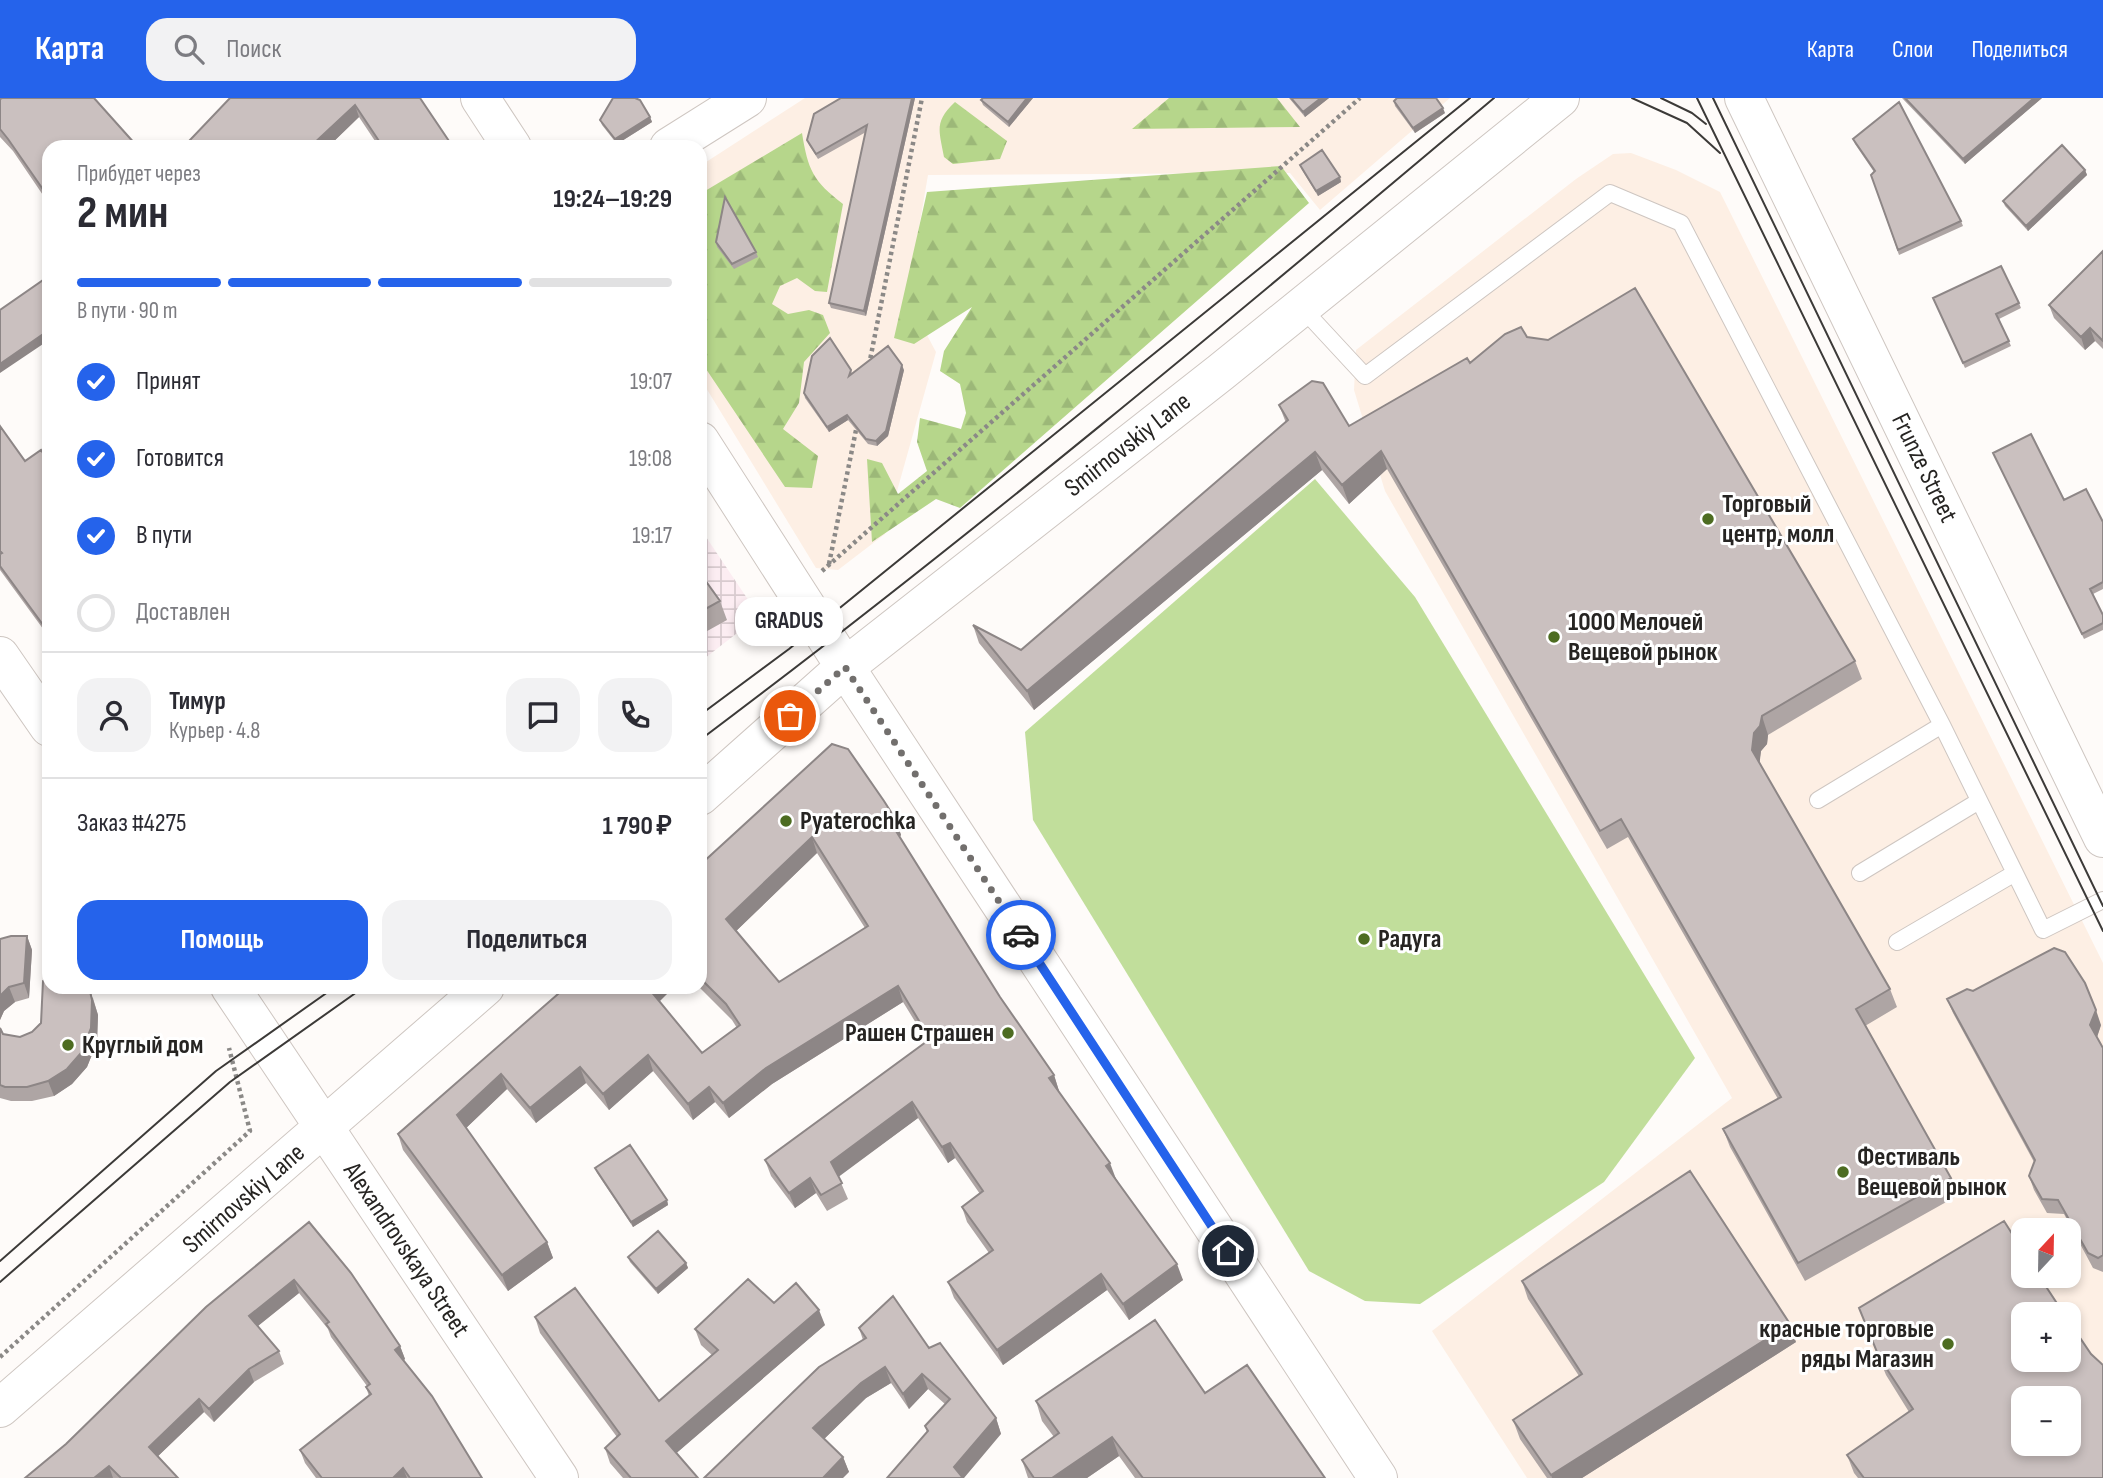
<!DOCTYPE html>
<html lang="ru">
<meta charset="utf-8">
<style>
:root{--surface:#fff;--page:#f2f2f3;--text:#2b2b33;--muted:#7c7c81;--line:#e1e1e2;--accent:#2563eb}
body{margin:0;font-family:"Sofia Sans Condensed",sans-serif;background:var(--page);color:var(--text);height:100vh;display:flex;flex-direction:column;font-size:26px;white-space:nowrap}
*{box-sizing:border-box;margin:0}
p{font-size:23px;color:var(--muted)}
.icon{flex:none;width:38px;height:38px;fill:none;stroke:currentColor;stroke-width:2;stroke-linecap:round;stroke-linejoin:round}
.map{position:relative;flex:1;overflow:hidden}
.side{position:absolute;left:42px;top:42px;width:665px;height:854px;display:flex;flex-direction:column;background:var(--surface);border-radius:21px;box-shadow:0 4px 10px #0003}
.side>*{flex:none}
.needle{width:46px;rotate:22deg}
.controls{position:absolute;left:2011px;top:1120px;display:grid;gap:14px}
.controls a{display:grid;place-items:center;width:70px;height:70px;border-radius:14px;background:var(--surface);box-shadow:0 4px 10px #0003;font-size:35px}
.pin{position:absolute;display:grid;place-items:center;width:60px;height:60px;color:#fff;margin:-30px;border:4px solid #fff;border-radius:50%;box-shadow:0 2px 7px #0007}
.courier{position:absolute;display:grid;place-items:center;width:70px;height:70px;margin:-35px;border:5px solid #2563eb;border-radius:50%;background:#fff;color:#222;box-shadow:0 2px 9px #0007}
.bubble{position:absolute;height:49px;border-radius:21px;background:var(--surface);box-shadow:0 4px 10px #0003;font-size:23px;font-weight:700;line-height:49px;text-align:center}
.summary em{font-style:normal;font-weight:700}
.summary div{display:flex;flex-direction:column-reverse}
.summary{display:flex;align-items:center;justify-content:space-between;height:119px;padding:0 35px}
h1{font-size:46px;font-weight:700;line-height:52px}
.bar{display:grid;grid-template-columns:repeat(4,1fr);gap:10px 7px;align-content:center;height:84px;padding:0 35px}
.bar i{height:9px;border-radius:5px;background:var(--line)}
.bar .on{background:var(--accent)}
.bar p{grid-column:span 4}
.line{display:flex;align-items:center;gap:18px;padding:0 35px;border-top:2px solid var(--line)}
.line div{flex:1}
.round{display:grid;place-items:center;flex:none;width:74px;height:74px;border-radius:21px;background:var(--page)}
ol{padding:0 35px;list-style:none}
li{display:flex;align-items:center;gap:21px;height:77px}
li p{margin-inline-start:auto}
li .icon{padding:7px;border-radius:50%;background:var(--accent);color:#fff;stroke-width:4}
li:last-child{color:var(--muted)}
li i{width:38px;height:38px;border:4px solid var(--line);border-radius:50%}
.primary-button{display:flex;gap:14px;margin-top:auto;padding:14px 35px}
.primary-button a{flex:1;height:80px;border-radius:21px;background:var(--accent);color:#fff;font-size:28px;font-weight:700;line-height:80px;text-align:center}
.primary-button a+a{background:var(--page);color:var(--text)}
header{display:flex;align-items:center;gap:42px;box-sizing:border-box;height:98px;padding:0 35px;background:var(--accent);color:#fff}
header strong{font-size:33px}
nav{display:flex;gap:38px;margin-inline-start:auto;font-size:24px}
.search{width:490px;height:63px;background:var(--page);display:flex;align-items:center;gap:18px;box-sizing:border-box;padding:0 24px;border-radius:21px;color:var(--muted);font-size:26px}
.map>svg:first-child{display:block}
.built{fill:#fdefe4;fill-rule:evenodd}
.industrial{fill:url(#industrial-grid)}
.forest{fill:url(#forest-firs)}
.pitch{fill:#c1de9b}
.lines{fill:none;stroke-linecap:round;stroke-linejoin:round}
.service-casing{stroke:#cec6c1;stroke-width:18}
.tertiary-casing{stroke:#cec6c1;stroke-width:40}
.secondary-casing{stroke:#cec6c1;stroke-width:40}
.path{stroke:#8b8987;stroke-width:4.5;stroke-dasharray:3.5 3.5;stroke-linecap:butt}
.service{stroke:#fff;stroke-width:16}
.tertiary{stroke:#fff;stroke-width:38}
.secondary{stroke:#fff;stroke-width:38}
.tram{stroke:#3c3a38;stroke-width:2}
.wall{fill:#aea5a4;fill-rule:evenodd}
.shaded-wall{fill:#8d8686}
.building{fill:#cac0bf;stroke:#8d8686;stroke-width:2;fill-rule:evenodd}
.done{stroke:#726f6d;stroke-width:7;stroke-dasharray:0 12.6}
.route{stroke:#2563eb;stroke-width:9}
.poi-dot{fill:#4d6c21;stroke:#fff;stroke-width:2.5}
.labels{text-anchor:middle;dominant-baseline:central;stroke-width:6;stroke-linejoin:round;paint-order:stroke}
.street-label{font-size:26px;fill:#262422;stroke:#fff}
.poi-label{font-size:26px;font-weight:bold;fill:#262422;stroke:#fff;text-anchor:start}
</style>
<header>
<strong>Карта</strong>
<div class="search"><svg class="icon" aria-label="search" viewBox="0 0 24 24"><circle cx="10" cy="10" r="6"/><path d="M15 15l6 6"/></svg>Поиск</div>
<nav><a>Карта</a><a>Слои</a><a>Поделиться</a></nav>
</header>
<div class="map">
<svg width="2103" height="1380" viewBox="0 0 2103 1380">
<defs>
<pattern id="industrial-grid" width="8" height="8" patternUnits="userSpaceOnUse" patternTransform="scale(1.75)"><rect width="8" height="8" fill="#fcedf2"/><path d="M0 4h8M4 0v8" fill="none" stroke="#d8cbcf"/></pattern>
<pattern id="forest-firs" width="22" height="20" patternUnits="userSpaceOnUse" patternTransform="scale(1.75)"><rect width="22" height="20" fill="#b6d68b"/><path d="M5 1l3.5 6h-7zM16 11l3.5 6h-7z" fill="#9cb878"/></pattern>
</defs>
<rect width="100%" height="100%" fill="#fefbf9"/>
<path class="built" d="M805 0H1450L1320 112 1290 75 928 77 907 200 936 254 885 436 838 472 816 470 700 280V68Z
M1631 55 1676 72 1720 94 2103 865V1380H1527L1432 1233 1732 1000 1385 393 1354 292 1356 252 1576 81 1613 56ZM2023 1132H2068V1178H2023ZM2023 1216H2068V1262H2023ZM2023 1300H2068V1346H2023Z"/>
<path class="industrial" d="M700 430 759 518 700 564Z"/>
<path class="forest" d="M1169 0H1277L1300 29 1132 31Z
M955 4 1007 43 1000 61 953 66 944 59C939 32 934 24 955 4Z
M802 35C808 72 813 83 843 106L827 194 815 193 797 180 780 188 772 206 788 216 809 212 823 217 830 235 804 264 799 305 783 331 818 358 812 390 785 389 700 262V96Z
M1281 68 1309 105 960 410 936 401 872 444 867 361 882 365 898 396 927 373 917 344 920 320 961 331 966 315 960 286 940 273 944 253 972 209 914 246 894 240 927 94Z"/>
<path class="pitch" d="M1315 381 1415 499 1695 960 1604 1084 1420 1206 1365 1203 1309 1173 1033 722 1025 634Z"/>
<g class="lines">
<g class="service-casing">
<path id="service" d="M1302 210 1365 278 1610 95 1681 125 1942 627 2043 832 2103 802
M1818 702 1942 627
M1860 775 1979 703
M1897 844 2015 775"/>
</g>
<g class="tertiary-casing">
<path id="tertiary" d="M480 0 512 49
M1744 0 2103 740
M845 569 1378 1380"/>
</g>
<g class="secondary-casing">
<path id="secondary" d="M669 49 747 0
M700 343 845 569
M0 558 49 629
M700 698 845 569 1221 274 1560 0
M230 889 559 1380
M0 1310 485 889"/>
</g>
<path class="path" d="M869 267 922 0
M829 466 857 327
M822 473 1360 0
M0 1259 250 1033 229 950"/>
<use href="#service" class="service"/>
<use href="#tertiary" class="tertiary"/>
<use href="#secondary" class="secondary"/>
<path class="tram" d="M1632 0 1687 25 1720 55
M1661 0 1692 15 1706 26
M1697 0 2103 833
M1713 0 2103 808
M700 617 789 551 1470 0
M700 642C972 438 1234 219 1494 0
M0 1163 216 973 335 889
M0 1184 230 984 364 889"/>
</g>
<path class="wall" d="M230 0H420L453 49H379L359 19 328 49H192L190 42Z
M915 0 866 218 831 210 829 205 866 34 818 61 809 47 807 42Z
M983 0H1033L1009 29 983 7 981 2Z
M1289 0H1329L1305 19Z
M1902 0H2042L1965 66Z
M0 1 136 47 137 49H49V106L13 53 0 39Z
M1394 3 1445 15 1415 35 1395 8Z
M650 19 652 24 617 46 602 27 600 22Z
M1853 41 1961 123 1963 128 1899 157 1871 77 1874 74 1855 46Z
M1300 67 1340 79 1341 84 1318 98 1302 72Z
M2085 72 2087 77 2028 133 2005 108 2003 103Z
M716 144 756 154 758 159 734 171 717 149Z
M2103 153V251L2095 243 2085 252 2054 220 2049 207Z
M1935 205H2019L2021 210 1999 221 2011 248 1965 270Z
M1527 239 1855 563 1862 581 1768 637 1767 646 1761 653 1759 665 1890 891 1897 909 1865 928 1951 1080 1957 1098 1805 1183 1730 1049 1723 1031 1778 1001 1628 739 1607 751 1387 371 1349 406 1322 372 1034 612 979 545 973 527 1021 552 1286 325 1279 307 1349 328 1470 265Z
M851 272 852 276 904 272 888 338 877 348 868 346 848 322 829 334 805 300 804 295Z
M0 328 25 363 49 364V539L0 472Z
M1993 355 2064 402 2103 424V491L2093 496 2103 517V532L2084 541Z
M700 475 720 503 727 522 700 537Z
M896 722 901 737 900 739 1000 899 1054 977 1059 993H1058L1183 1182 1129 1222 1107 1192 1003 1267 954 1200 948 1184 989 1155 967 1124 962 1109 980 1096 955 1060 948 1065 918 1020 838 1078 848 1101 827 1113 816 1095 795 1110 771 1078 765 1062 927 943 903 904 772 986 729 1020 715 1004 693 1022 653 973 609 1012 586 985 536 1025 507 991 466 1030 547 1144 553 1160 508 1193 403 1052 398 1036 566 889H674L659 903 702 955 737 930 732 922 699 889H700V767ZM817 755 865 830 779 884 736 833Z
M27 838 32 852 29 900 15 904 4 913 0 922V841Z
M1973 893 2101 927 2097 939 2103 950V1174L2093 1170 2064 1116 2047 1115 2034 1092 2029 1078 2034 1064 1953 915 1947 901Z
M93 900 98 917 97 944 87 969 72 986 54 998 32 1003H11L0 1000V930L3 936 20 939 32 934Z
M595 1070 667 1102 668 1107 633 1129 597 1075Z
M309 1124 400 1248 405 1261 404 1262 482 1380H316L305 1365 300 1352 369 1298 366 1289 367 1288 331 1239 328 1231 299 1195 258 1228 279 1253 284 1266 254 1284 214 1324 204 1314 158 1358 178 1380H25L66 1346Z
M628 1159 686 1165 688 1170 658 1196 630 1164Z
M1522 1183 1796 1244 1582 1380H1547L1520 1341 1513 1322 1579 1278 1528 1201Z
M774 1205 825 1227 676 1355 698 1380H623L610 1365 605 1350 617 1339 540 1235 535 1219 659 1303 712 1257 701 1247 695 1231Z
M1859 1210 2091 1256 2103 1380H1858L1854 1375 1847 1357 1909 1314 1886 1277Z
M859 1230 929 1250 996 1320 1001 1336 927 1334 925 1328 945 1306 928 1291 909 1311 891 1285 866 1300 824 1341 843 1359 849 1374 704 1380 863 1242Z
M1205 1295 1325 1380H1135L1119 1358 1087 1380H1028L1022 1362 1054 1339 1042 1323 1036 1303Z"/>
<path class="shaded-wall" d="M912 0H915L866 218 864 213Z
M1027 0H1033L1009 29 1008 24Z
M1321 0H1329L1305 19 1303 14Z
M2034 0H2042L1965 66 1963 61Z
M355 7 359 19 328 49H310Z
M1443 10 1445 15 1415 35 1413 30Z
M650 19 652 24 617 46 615 41Z
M2085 72 2087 77 2028 133 2026 128Z
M1340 79 1341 84 1318 98 1316 93Z
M2090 230 2095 243 2085 252 2081 239Z
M49 232V242L0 275V266Z
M902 267 904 272 888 338 877 348 876 343Z
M847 317 848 322 829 334 827 329Z
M1381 353 1387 371 1349 406 1342 387Z
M1315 354 1322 372 1034 612 1027 593Z
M1762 618 1768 637 1767 646 1761 653 1759 670 1752 652 1754 635Z
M896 722 901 737 897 741 891 725Z
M812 739 817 755 732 837 726 821Z
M27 838 32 852 29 900 24 885Z
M898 888 903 904 772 986 729 1020 723 1005 766 970Z
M9 889 15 904 4 913 0 922V898Z
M89 889 98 917 97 944 87 969 72 986 54 998 48 983Z
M653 889H674L656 907 650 892Z
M2096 912 2101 927 2096 942 2090 927Z
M648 957 653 973 609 1012 603 996Z
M580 969 586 985 536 1025 530 1010Z
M501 976 507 991 463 1033 457 1017Z
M1054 977 1059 993 1055 996 1049 980Z
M709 989 715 1004 693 1022 688 1006Z
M912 1004 918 1020 837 1080 831 1064Z
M950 1045 955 1060 948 1065 942 1049Z
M1110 1065 1116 1081 1112 1084 1106 1068Z
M810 1080 816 1095 795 1110 789 1095Z
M667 1102 668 1107 633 1129 631 1124Z
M547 1144 553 1160 508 1193 502 1177Z
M686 1165 688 1170 658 1196 656 1191Z
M1177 1166 1183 1182 1129 1222 1123 1206Z
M1101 1176 1107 1192 1003 1267 997 1252Z
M294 1182 299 1195 254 1231 249 1218Z
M819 1212 825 1227 672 1359 666 1343Z
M1790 1226 1796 1244 1582 1380H1552L1551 1377Z
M400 1248 405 1261 400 1265 395 1252Z
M885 1269 891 1285 866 1300 819 1346 813 1330 861 1285Z
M249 1271 254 1284 214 1324 209 1311Z
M922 1276 928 1291 909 1311 903 1296Z
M199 1301 204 1314 154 1362 149 1349Z
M996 1320 1001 1336 964 1380H959L954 1369Z
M1112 1339 1119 1358 1087 1380H1052Z
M843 1359 849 1374 843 1380H823Z
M109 1368 113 1380H94Z
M403 1370 407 1380H393Z"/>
<path class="building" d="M2 0H94L136 47V49H49V100L8 41 0 31V1Z
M230 0H420L453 49H383L355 7 310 49H197L190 42Z
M613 0H635L640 2 650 19 615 41 600 22Z
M841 0H912L864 213 829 205 867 27 816 56 807 42 814 16Z
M983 0H1027L1008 24 981 2Z
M1291 0H1321L1303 14Z
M1397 0H1436L1443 10 1413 30 1394 3Z
M1905 0H2034L1963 61Z
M1899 4 1961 123 1898 152 1871 77 1875 73 1853 41Z
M2062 47 2085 72 2026 128 2003 103Z
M1322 52 1340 79 1316 93 1300 67Z
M725 99 756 154 732 166 716 144Z
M2103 153V243L2090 230 2081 239 2049 207Z
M2001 168 2019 205 1996 216 2009 243 1963 265 1933 200Z
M49 178V232L0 266V212Z
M1635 190 1855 563 1762 618 1760 628 1754 635 1752 652 1890 891 1856 911 1951 1080 1798 1165 1723 1031 1781 999 1621 721 1600 733 1381 353 1342 387 1315 354 1027 593 973 527 1021 552 1288 322 1279 307 1312 283 1323 285 1349 328 1467 260 1470 265 1505 236 1521 229 1527 239 1548 242Z
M830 240 851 272 849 278 888 248 902 267 886 333 876 343 866 341 847 317 827 329 804 295 812 258Z
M0 328 25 363 41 352 49 364V535L0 468V456L2 455 0 453Z
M2031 336 2064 402 2086 391 2103 424V484L2090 491 2103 517V525L2082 536 1993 355Z
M700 475 720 503 700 514Z
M832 646 848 651 884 703 896 722 891 725 1000 899 1054 977 1049 980 1110 1065 1106 1068 1177 1166 1123 1206 1101 1176 997 1252 948 1184 993 1152 962 1109 983 1093 950 1045 942 1049 912 1004 831 1064 842 1085 821 1097 810 1080 789 1095 765 1062 930 941 898 888 766 970 723 1005 709 989 688 1006 648 957 603 996 580 969 530 1010 501 976 457 1017 547 1144 502 1177 398 1036 566 889H653L650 892 702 955 740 927 726 906 700 880V767ZM812 739 868 828 779 884 726 821Z
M11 838H27L24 885 9 889 0 898V841Z
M2054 850 2065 854 2085 885 2096 912 2090 927 2103 950V1157L2098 1160 2088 1155 2058 1102 2042 1101 2029 1078 2035 1062 1947 901 1967 891 1973 893Z
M49 879V889H89L92 902 91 930 81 955 67 971 48 983 27 989H5L0 987V930L3 936 20 939 32 934 41 925 43 883Z
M630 1047 667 1102 631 1124 595 1070Z
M1690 1073 1790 1226 1551 1377 1513 1322 1582 1276 1522 1183Z
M2004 1123 2023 1153V1178H2039L2064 1216H2023V1262H2068V1222L2091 1256 2103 1267V1380H1864L1847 1357 1913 1311 1879 1259 1859 1210ZM2023 1300H2068V1346H2023Z
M309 1124 351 1175 400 1248 395 1252 432 1298 482 1380H410L403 1370 393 1380H322L300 1352 371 1296 366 1289 370 1286 326 1226 329 1224 294 1182 249 1218 279 1253 249 1271 209 1311 199 1301 149 1349 178 1380H121L109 1368 94 1380H25L66 1346 206 1209Z
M658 1133 686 1165 656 1191 628 1159Z
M748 1181 774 1205 796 1185 819 1212 666 1343 698 1380H631L605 1350 620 1336 535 1219 575 1190 659 1303 718 1252 695 1231Z
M893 1198 929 1250 940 1245 996 1320 954 1369 963 1380H887L928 1333 925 1328 950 1301 922 1276 903 1296 885 1269 861 1285 813 1330 843 1359 823 1380H704L819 1269 866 1240 859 1230Z
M1155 1222 1205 1295 1247 1267 1325 1380H1143L1112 1339 1052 1380H1034L1022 1362 1059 1335 1036 1303Z"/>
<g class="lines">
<path class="done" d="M790 618 845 569 1021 837"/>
<path class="route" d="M1021 837 1228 1153"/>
</g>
<g class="poi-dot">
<circle cx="1708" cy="421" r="7"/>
<circle cx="1554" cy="539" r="7"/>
<circle cx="786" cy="723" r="7"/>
<circle cx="1364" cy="841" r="7"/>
<circle cx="1008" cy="935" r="7"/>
<circle cx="68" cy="947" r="7"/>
<circle cx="1843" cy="1074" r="7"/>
<circle cx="1948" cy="1246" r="7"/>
</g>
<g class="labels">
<g class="street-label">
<text transform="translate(1128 347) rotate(-38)">Smirnovskiy Lane</text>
<text transform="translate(1924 370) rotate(64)">Frunze Street</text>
<text transform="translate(244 1101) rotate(-41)">Smirnovskiy Lane</text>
<text transform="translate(406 1152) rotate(56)">Alexandrovskaya Street</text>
</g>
<g class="poi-label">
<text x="1722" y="406">Торговый<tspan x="1722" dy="30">центр, молл</tspan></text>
<text x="1568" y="524">1000 Мелочей<tspan x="1568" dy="30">Вещевой рынок</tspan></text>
<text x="800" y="723">Pyaterochka</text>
<text x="1378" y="841">Радуга</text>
<text x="994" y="935" text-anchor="end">Рашен Страшен</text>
<text x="82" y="947">Круглый дом</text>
<text x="1857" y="1059">Фестиваль<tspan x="1857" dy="30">Вещевой рынок</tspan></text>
<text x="1934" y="1231" text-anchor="end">красные торговые<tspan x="1934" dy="30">ряды Магазин</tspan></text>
</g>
</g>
</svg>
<div class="controls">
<a><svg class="needle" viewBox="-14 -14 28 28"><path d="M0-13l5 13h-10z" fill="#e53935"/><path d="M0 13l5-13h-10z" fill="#7c7c81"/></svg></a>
<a>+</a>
<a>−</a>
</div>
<div class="pin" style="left:790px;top:618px;background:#ea580c"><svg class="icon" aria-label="bag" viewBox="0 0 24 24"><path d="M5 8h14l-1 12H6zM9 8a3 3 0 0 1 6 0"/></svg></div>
<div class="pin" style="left:1228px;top:1153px;background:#1f2937"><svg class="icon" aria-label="home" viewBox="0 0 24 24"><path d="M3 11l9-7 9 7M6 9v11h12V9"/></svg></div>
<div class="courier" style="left:1021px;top:837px"><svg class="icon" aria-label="car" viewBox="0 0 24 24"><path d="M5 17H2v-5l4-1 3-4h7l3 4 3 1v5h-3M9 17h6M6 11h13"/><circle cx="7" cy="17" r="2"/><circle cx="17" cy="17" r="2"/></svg></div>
<div class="bubble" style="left:735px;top:499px;width:108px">GRADUS</div>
<section class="side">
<div class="summary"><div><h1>2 мин</h1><p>Прибудет через</p></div><em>19:24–19:29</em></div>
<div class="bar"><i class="on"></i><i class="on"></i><i class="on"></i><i></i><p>В пути · 90 m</p></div>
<ol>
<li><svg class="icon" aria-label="check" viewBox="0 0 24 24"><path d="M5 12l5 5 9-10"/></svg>Принят<p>19:07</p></li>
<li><svg class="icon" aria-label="check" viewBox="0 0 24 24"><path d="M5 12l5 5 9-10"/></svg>Готовится<p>19:08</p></li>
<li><svg class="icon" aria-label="check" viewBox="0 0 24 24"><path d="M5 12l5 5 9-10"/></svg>В пути<p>19:17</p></li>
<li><i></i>Доставлен</li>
</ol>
<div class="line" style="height:126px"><a class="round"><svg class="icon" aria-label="person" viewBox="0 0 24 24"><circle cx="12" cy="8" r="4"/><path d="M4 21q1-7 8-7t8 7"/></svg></a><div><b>Тимур</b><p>Курьер · 4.8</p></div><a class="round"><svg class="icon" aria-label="chat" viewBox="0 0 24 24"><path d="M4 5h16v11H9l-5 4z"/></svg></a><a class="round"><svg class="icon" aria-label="phone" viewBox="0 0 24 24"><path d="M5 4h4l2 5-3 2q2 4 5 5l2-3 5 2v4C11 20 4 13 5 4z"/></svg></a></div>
<div class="line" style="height:91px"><div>Заказ #4275</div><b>1 790 ₽</b></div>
<div class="primary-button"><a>Помощь</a><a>Поделиться</a></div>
</section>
</div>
